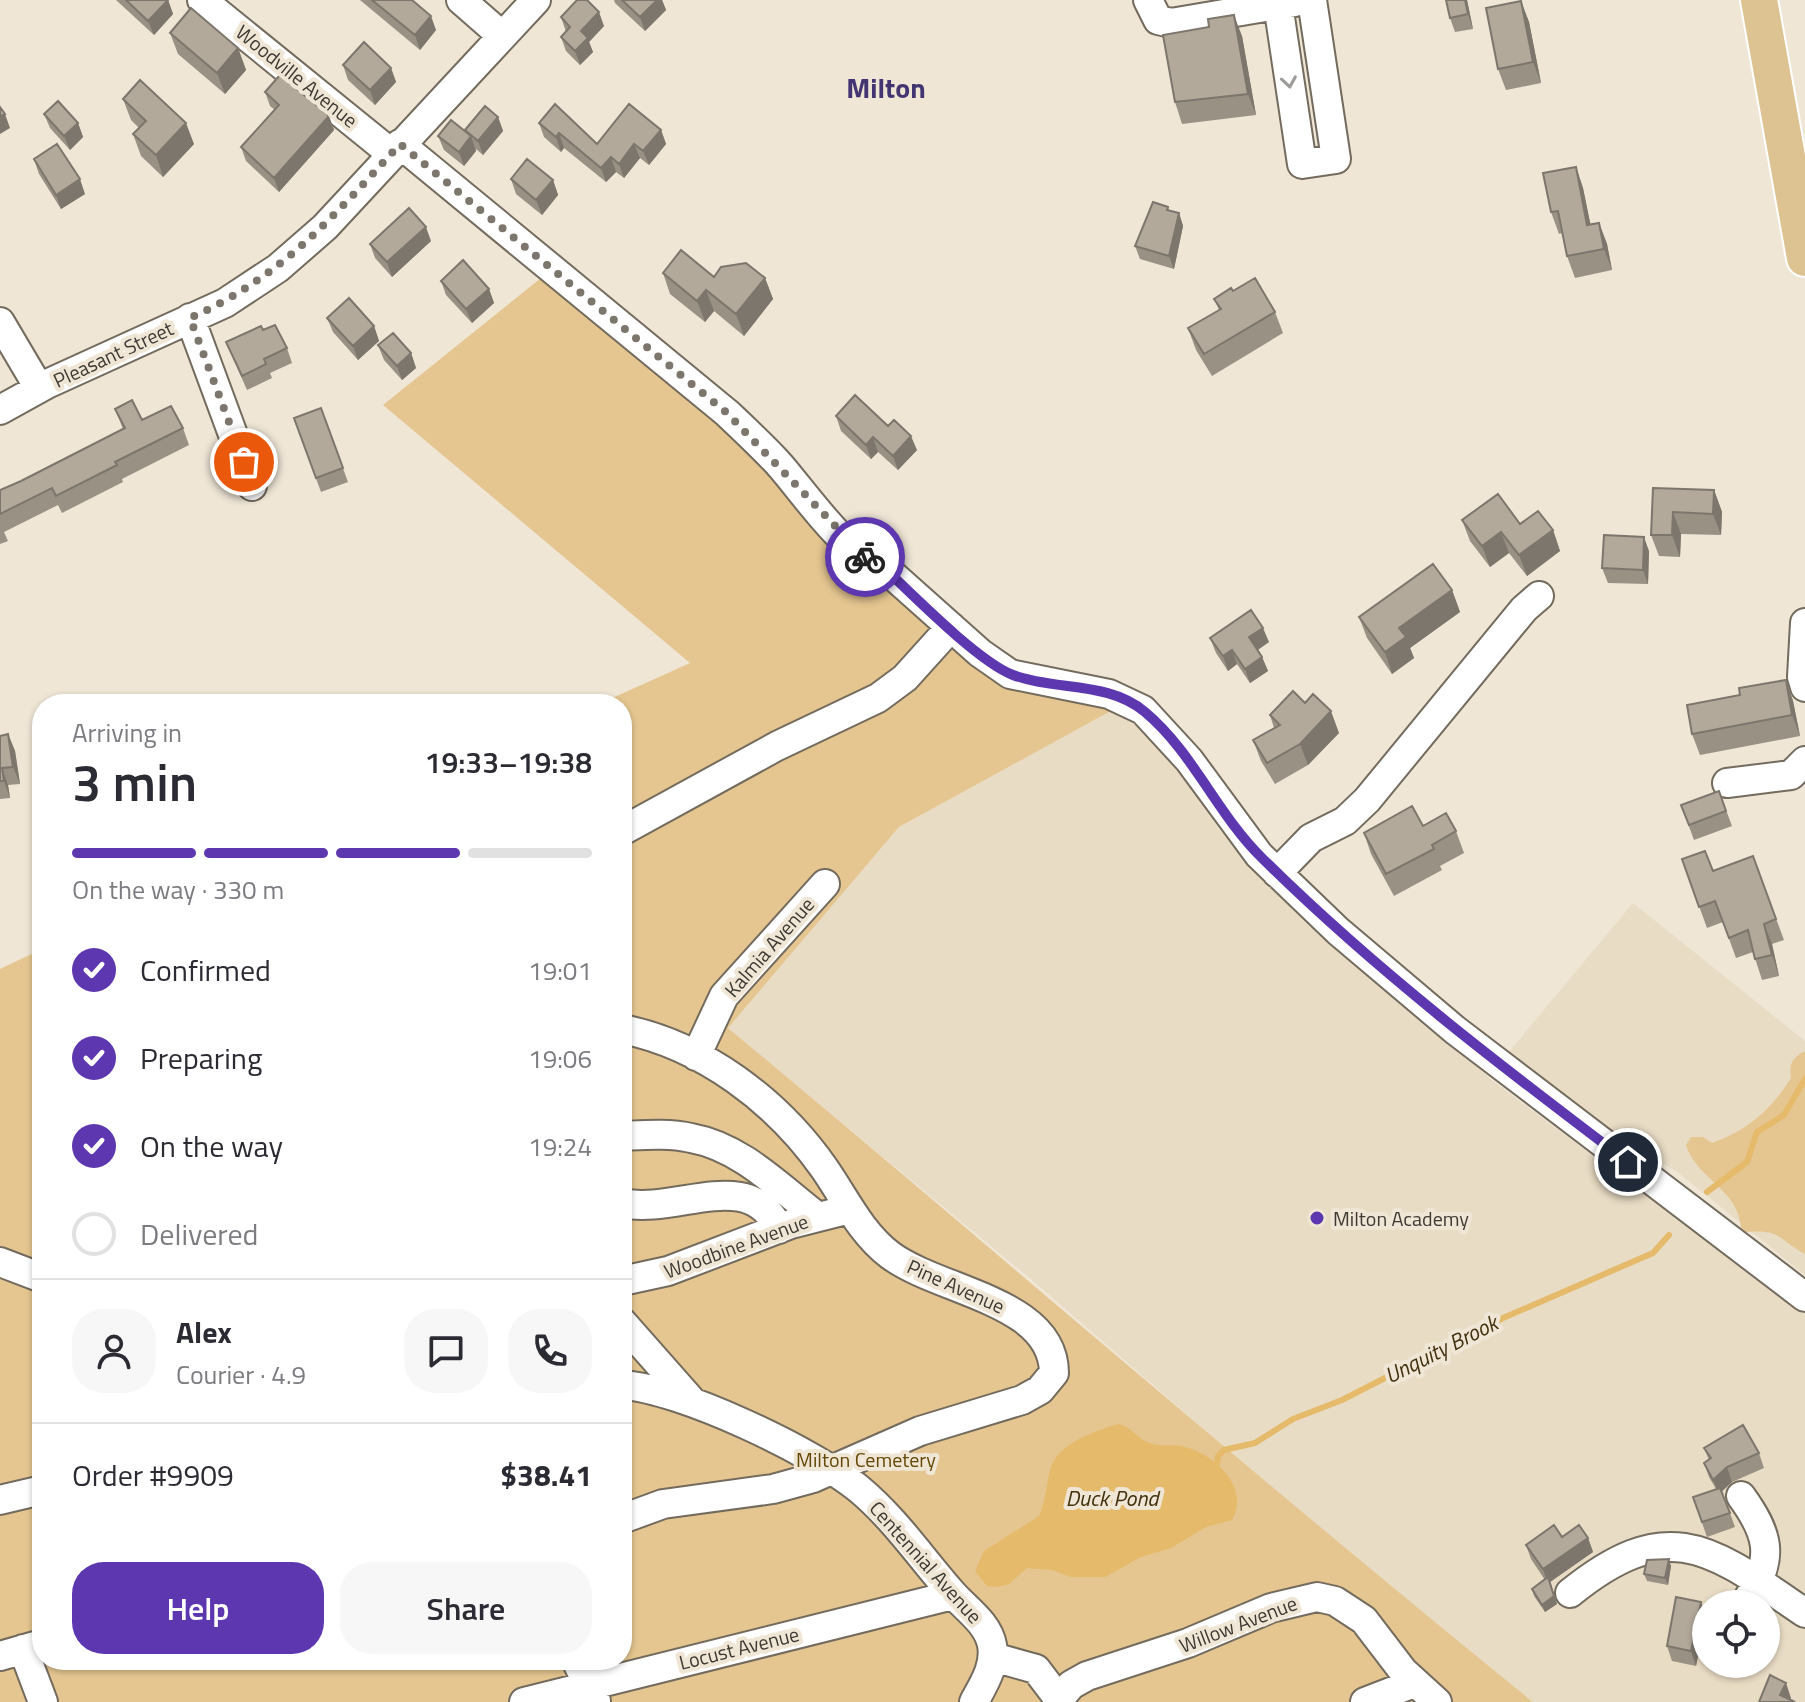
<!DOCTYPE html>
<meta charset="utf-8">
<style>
:root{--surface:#fff;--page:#f7f7f7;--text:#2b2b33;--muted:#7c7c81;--line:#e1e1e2;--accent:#5c37af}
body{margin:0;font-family:"Titillium Web",sans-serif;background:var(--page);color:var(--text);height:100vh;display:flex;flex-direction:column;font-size:30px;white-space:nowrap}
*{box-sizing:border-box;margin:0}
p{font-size:26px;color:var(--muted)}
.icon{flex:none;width:44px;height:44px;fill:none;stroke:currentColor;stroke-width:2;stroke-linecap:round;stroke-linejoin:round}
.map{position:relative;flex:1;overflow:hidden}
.sheet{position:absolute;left:32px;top:694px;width:600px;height:976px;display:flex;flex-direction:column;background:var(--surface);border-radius:32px;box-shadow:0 2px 6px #0004}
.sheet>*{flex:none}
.buttons{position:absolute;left:1692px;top:1590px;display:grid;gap:16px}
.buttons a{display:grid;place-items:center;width:88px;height:88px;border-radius:50%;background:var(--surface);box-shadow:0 2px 6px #0004;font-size:40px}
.pin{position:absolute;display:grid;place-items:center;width:68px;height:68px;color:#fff;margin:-34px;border:4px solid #fff;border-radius:50%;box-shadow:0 2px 8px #0007}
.courier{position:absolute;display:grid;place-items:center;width:80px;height:80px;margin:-40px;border:6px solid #5c37af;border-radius:50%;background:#fff;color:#222;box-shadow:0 2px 10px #0007}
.summary em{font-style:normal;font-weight:600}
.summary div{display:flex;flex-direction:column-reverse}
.summary{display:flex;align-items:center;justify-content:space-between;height:136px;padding:0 40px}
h1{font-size:52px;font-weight:600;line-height:60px}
.bar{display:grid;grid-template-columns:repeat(4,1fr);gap:12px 8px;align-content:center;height:96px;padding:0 40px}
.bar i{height:10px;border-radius:6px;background:var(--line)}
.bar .active{background:var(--accent)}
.bar p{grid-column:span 4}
.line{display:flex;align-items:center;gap:20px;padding:0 40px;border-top:2px solid var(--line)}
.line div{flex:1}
.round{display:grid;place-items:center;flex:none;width:84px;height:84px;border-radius:32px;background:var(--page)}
ol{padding:0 40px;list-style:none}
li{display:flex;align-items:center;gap:24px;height:88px}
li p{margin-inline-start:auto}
li .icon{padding:8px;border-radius:50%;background:var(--accent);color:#fff;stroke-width:4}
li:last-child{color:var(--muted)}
li i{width:44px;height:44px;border:4px solid var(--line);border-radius:50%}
.cta{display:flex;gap:16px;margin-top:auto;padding:16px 40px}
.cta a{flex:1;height:92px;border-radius:32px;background:var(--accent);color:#fff;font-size:32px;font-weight:600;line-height:92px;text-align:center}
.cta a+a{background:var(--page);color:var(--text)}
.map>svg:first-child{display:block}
.built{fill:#e9dcc5;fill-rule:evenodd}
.green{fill:#e5c690}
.water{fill:#e5ba6a}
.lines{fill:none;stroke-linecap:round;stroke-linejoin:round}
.stream{stroke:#e5ba6a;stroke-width:6}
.minor-casing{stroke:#736b5d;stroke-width:32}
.major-casing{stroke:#fff;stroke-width:40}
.minor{stroke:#fff;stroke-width:28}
.major{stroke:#ddc391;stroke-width:36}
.wall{fill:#999184}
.shaded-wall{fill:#7d766c}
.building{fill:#b2a99a;stroke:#7d766c;stroke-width:2}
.oneway{stroke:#9e9c99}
.done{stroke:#7c766c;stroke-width:8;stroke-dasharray:0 14.4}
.route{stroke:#5c37af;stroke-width:10}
.poi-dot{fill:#5c37af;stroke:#efe6d6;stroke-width:3}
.labels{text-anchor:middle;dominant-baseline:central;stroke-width:8;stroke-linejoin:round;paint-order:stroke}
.street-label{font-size:20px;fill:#3e3a33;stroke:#efe6d6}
.poi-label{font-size:20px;fill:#3e3a33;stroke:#efe6d6;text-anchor:start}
.park-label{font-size:20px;fill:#644704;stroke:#efe6d6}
.water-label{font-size:22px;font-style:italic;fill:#43310e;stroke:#efe6d6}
.district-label{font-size:28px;font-weight:bold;fill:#433571;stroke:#efe6d6}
</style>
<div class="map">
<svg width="1805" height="1702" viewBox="0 0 1805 1702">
<rect width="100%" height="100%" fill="#efe6d6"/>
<path class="built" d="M1118 707 1140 720 1192 786 1220 831 1334 942 1493 1081 1805 1315V1702H1533L1310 1521 1026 1275 727 1028 899 827ZM1706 1604H1766V1664H1706Z
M1633 903 1805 1041V1275L1676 1171 1615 1136 1508 1053Z"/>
<path class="green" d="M541 278 703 406 959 647 1118 707 899 827 728 1028C997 1252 1261 1482 1533 1702H0V969L42 949V1660H622V704H599L690 663 383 405Z
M1805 1051V1254C1778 1239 1781 1229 1746 1232L1741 1228C1738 1188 1697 1180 1686 1145L1691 1137H1703L1712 1143C1748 1130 1770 1111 1791 1078 1789 1063 1792 1058 1805 1051Z"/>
<path class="water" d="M1119 1424C1133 1428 1137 1439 1150 1443 1160 1447 1170 1444 1181 1446 1213 1452 1251 1487 1232 1520L1206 1527 1171 1548 1141 1557 1105 1577H1071L1052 1570 1027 1568 1009 1584 998 1587 987 1586 975 1571 984 1551 1039 1516C1046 1501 1046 1483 1051 1467 1059 1443 1097 1430 1119 1424Z"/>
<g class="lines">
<path class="stream" d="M1707 1192 1747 1162 1757 1132 1784 1115 1805 1079
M1217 1464 1218 1456 1224 1450 1255 1443 1293 1419 1342 1400 1422 1359 1438 1355 1503 1318 1653 1253 1669 1235"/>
<g class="minor-casing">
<path id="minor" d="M202 0 392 154
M461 0 501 35
M1148 0 1158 20 1171 23 1295 2
M1278 4 1302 164 1336 159 1312 0
M400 144 727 413C744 429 761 445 777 462 800 487 846 556 879 563L980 653 1010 674 1109 694 1143 710 1189 760 1259 855 1338 931 1455 1030 1805 1297
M190 318 252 486
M0 322 39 388
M0 410 47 384 225 303 278 268 325 227 536 0
M1805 623 1802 677 1805 687
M1727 783 1791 775 1805 761
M622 831 777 746 878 698 905 678 951 627
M1277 873 1311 838 1345 821 1367 800 1524 609 1539 596
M622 1029C703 1045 777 1101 824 1168 845 1198 860 1232 890 1255 940 1292 1054 1301 1054 1373L1040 1390 1022 1400 920 1431 813 1478 773 1489 663 1504 622 1519
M696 1056 724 996 825 884
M622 1136C645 1135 669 1133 691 1138 741 1147 779 1187 818 1217
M622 1203C678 1215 749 1165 779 1229
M0 1262 42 1278
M622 1281 668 1271 791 1224 850 1209
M622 1322 690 1399
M622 1385C680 1388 814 1452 859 1489 896 1520 921 1558 952 1593 966 1609 988 1623 992 1645 996 1666 983 1685 974 1702
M1741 1496C1768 1533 1775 1557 1749 1597
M0 1500 42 1490
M1570 1593C1670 1512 1712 1550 1805 1613
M23 1649 43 1702
M0 1656 42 1644
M993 1657 1036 1669 1061 1702
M576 1660 596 1701
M524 1702 953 1595
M1057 1702 1071 1685 1087 1676 1188 1643 1271 1608 1317 1597 1335 1601 1364 1620 1403 1671 1437 1702
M1365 1702 1414 1683"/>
</g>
<g class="major-casing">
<path id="major" d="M1759 0 1805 258"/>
</g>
<use href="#minor" class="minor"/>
<use href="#major" class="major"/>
</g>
<path class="wall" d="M116 0H168L173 14 154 35Z
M360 0H412L436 30 420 50Z
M614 0H662L666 10 645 31 615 3Z
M1467 0 1473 29 1455 32 1450 18Z
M1521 1 1529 22 1541 83 1506 90 1498 69Z
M561 17 604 26 589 42 593 52 580 65 566 51 561 37 566 32Z
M1209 27 1242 36 1256 115 1182 124 1175 102Z
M170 33 238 48 246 70 225 94 178 54Z
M343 65 391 68 396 82 375 105 348 80Z
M265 92 329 116 334 130 279 192 246 161 241 147 275 110 270 106Z
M123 99 194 144 163 177 141 156 133 134 139 128 131 120Z
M44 114 78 123 83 137 70 150 50 128Z
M498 117 503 131 483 155 476 149V151L464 166 444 150 438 136 466 132Z
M539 123 597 144 661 130 666 144 649 165 640 158 624 178 616 172 606 182 564 148 561 152 544 137Z
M34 159 85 194 61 209 39 174Z
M1576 167 1583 188 1590 224 1599 223 1607 244 1612 270 1575 278 1567 256 1562 233 1559 234 1551 212Z
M511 179 553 180 558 195 542 215 516 194Z
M1168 207 1169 210 1179 213 1183 226 1174 269 1140 259 1135 246Z
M431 241 392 277 375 258 370 244Z
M663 273 714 277 765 278 773 299 744 336 714 311 705 322 670 294Z
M441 281 489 289 494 303 472 323 446 295Z
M1233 291 1275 312 1283 333 1212 376 1196 350 1188 328 1219 310 1214 299Z
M327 318 374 326 379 341 358 360 333 332Z
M263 330 287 348 292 363 270 373 272 378 247 390 226 342Z
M378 345 411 353 416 368 402 380 384 360Z
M321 408 348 482 321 492 294 418Z
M115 409 142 420 183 428 189 445 122 479 123 482 62 513 58 505 4 532 8 541 0 544V490L21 481 123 429Z
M836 416 888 426 917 450 898 470 878 452 871 459 841 431Z
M1653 488 1714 490 1722 512 1721 535 1681 534 1680 557 1659 556 1651 535Z
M1462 520 1520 524 1553 530 1560 551 1527 576 1509 553 1490 567 1470 541Z
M1649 551 1648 584 1608 583 1602 568Z
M1452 590 1460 612 1410 648 1414 658 1392 674 1367 638 1359 617Z
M1210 638 1269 642 1258 650 1262 657 1268 671 1250 683 1237 664 1228 671 1216 653Z
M1786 680 1793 701 1800 736 1700 755 1692 734 1740 695Z
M1270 715 1339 733 1308 765 1275 784 1261 761 1253 740 1274 728Z
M8 734 15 751 20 784 8 785 10 798 0 799V736Z
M1719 791 1732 826 1694 840 1681 805Z
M1423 826 1456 831 1464 853 1440 866 1442 870 1394 896 1371 854 1364 833Z
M1753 856 1784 940 1772 944 1779 976 1762 980 1753 952 1736 958 1723 922 1707 928 1682 859 1713 871Z
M1704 1448 1759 1453 1764 1468 1732 1482 1722 1491 1735 1527 1707 1537 1693 1497 1716 1489 1709 1477 1704 1463 1709 1460Z
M1562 1537 1588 1538 1593 1552 1550 1582 1557 1604 1545 1612 1534 1596 1532 1589 1545 1580 1531 1559 1526 1545Z
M1671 1566 1668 1585 1647 1581 1644 1574Z
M1706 1616 1696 1666 1672 1661 1667 1646Z"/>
<path class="shaded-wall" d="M168 0 173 14 154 35 148 21Z
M657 0H662L666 10 645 31 640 17Z
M1465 0H1467L1473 29 1468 14Z
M1521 1 1529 22 1541 83 1533 62Z
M599 12 604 26 589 42 593 52 580 65 575 51 581 31Z
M1234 15 1242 36 1256 115 1248 94Z
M431 16 436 30 420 50 415 35Z
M238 48 246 70 225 94 217 73Z
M391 68 396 82 375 105 370 90Z
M5 114 10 128 0 134V116Z
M329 116 334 130 279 192 274 178Z
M498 117 503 131 483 155 478 141Z
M78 123 83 137 70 150 64 136Z
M186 123 194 144 163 177 156 155Z
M661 130 666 144 649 165 643 151Z
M559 133 564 148 561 152 556 137Z
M471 136 476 151 464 166 459 152Z
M634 144 640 158 624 178 619 164Z
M611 157 616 172 606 182 601 168Z
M1576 167 1583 188 1595 246 1587 225Z
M80 179 85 194 61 209 56 195Z
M553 180 558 195 542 215 536 200Z
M1179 213 1183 226 1174 269 1169 256Z
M1599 223 1607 244 1612 270 1604 249Z
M426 227 431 241 392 277 387 262Z
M765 278 773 299 744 336 736 314Z
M489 289 494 303 472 323 466 309Z
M706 290 714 311 705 322 697 301Z
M374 326 379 341 358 360 353 346Z
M411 353 416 368 402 380 397 366Z
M911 436 917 450 898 470 893 456Z
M873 437 878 452 871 459 866 445Z
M1714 490 1722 512 1721 535 1713 514Z
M1673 512 1681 534 1680 557 1672 535Z
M1553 530 1560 551 1527 576 1519 555Z
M1501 532 1509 553 1490 567 1482 546Z
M1644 537 1649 551 1648 584 1643 570Z
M1452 590 1460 612 1410 648 1414 658 1392 674 1385 652 1399 628Z
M1263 628 1269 642 1254 652 1249 637Z
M1232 650 1237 664 1228 671 1223 656Z
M1262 657 1268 671 1250 683 1245 669Z
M1786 680 1793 701 1800 736 1792 715Z
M1331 711 1339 733 1308 765 1300 744Z
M8 734 15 751 20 784 13 767Z
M2 768 8 785 10 798 4 781Z
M1764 924 1772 944 1779 976 1772 955Z
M1727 1467 1732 1482 1719 1494 1713 1480Z
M1588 1538 1593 1552 1550 1582 1557 1604 1545 1612 1542 1605 1548 1584 1543 1569Z
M1669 1559 1671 1566 1668 1585 1665 1578Z
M1701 1602 1706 1616 1696 1666 1691 1651Z
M1786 1683 1791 1698 1789 1702 1780 1695Z"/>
<path class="building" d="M126 0H168L148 21Z
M372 0H412L431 16 415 35Z
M577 0H587L599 12 581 31 588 38 575 51 561 37 570 27 561 17Z
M622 0H657L640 17Z
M1446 0H1465L1468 14 1450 18Z
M1521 1 1533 62 1498 69 1486 8Z
M191 8 238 48 217 73 170 33Z
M1234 15 1248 94 1175 102 1163 35 1209 27 1208 19Z
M364 42 391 68 370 90 343 65Z
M280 75 329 116 274 178 241 147 279 105 265 92Z
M140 80 186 123 156 155 133 134 146 121 123 99Z
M58 101 78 123 64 136 44 114Z
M555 104 597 144 629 104 661 130 643 151 634 144 619 164 611 157 601 168 559 133 556 137 539 123Z
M485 106 498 117 478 141 465 130Z
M0 107 5 114 0 116Z
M451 120 471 136 459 152 438 136Z
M57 144 80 179 56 195 34 159Z
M527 159 553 180 536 200 511 179Z
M1576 167 1587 225 1599 223 1604 249 1567 256 1558 211 1551 212 1543 173Z
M1153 202 1168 207 1167 210 1179 213 1169 256 1135 246Z
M409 208 426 227 387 262 370 244Z
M681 250 714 277 721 267 746 263 765 278 736 314 706 290 697 301 663 273Z
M463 260 489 289 466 309 441 281Z
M1255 278 1275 312 1204 354 1188 328 1221 309 1214 299 1231 288 1233 291Z
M349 298 374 326 353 346 327 318Z
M275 325 287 348 264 359 266 364 242 376 226 342 261 326 263 330Z
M393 333 411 353 397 366 378 345Z
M855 395 888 426 894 420 911 436 893 456 873 437 866 445 836 416Z
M132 400 142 420 171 406 183 428 115 462 117 465 56 496 52 488 0 514V490L21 481 125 428 115 409Z
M321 408 343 468 316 478 294 418Z
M1653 488 1714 490 1713 514 1673 512 1672 535H1651Z
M1498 494 1520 524 1538 511 1553 530 1519 555 1501 532 1482 546 1462 520Z
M1604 535 1644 537 1643 570 1602 568Z
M1433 564 1452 590 1399 628 1406 637 1385 652 1359 617Z
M1251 610 1263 628 1249 637 1262 657 1245 669 1232 650 1223 656 1210 638Z
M1786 680 1792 715 1692 734 1687 705 1740 695 1739 688Z
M1293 691 1305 703 1313 694 1331 711 1300 744 1267 763 1253 740 1280 725 1270 715Z
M8 734 13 767 2 768 4 781H0V736Z
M1719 791 1726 811 1689 825 1681 805Z
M1412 806 1423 826 1446 813 1456 831 1432 845 1434 849 1386 874 1364 833Z
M1705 851 1713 871 1753 856 1776 919 1764 924 1772 955 1755 959 1748 930 1729 938 1715 901 1699 907 1682 859Z
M1743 1425 1759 1453 1727 1467 1713 1480 1704 1463 1711 1458 1704 1448Z
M1720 1488 1730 1513 1702 1522 1693 1497Z
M1554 1525 1562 1537 1579 1525 1588 1538 1543 1569 1526 1545Z
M1669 1559 1665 1578 1644 1574 1647 1560Z
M1548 1577 1554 1596 1542 1605 1532 1589Z
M1676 1597 1701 1602 1691 1651 1667 1646Z
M1770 1675 1786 1683 1780 1695 1795 1702H1759Z"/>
<defs><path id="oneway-chevron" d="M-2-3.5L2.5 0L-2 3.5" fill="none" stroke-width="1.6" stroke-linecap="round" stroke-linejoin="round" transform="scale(2)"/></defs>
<use class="oneway" href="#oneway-chevron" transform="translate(1289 82) rotate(81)"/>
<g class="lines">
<path class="done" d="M244 462 190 318C282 277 334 216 400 144L727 413 865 557"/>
<path class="route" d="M865 557 879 563C910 592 977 661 1013 675 1055 691 1109 681 1145 712 1193 752 1217 814 1262 858 1375 970 1501 1066 1628 1162"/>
</g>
<circle class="poi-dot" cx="1317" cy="1218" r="8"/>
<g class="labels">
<g class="street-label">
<text transform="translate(297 76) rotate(39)">Woodville Avenue</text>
<text transform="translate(113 354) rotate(-25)">Pleasant Street</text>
<text transform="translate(769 947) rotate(-49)">Kalmia Avenue</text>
<text transform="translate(736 1246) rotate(-20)">Woodbine Avenue</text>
<text transform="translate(956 1286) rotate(24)">Pine Avenue</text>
<text transform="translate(926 1562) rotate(48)">Centennial Avenue</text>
<text transform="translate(1238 1624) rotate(-21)">Willow Avenue</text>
<text transform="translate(739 1648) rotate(-14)">Locust Avenue</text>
</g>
<g class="poi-label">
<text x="1333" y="1218">Milton Academy</text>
</g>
<g class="park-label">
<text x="866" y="1459">Milton Cemetery</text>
</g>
<g class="water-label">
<text transform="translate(1441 1349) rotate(-27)">Unquity Brook</text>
<text x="1112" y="1498">Duck Pond</text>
</g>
<g class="district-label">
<text x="886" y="87">Milton</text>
</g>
</g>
</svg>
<div class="buttons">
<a><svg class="icon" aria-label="locate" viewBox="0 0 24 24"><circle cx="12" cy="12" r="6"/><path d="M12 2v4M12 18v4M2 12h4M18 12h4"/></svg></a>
</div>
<div class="pin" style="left:244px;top:462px;background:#ea580c"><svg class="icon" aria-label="bag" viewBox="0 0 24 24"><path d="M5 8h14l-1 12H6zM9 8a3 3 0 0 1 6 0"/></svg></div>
<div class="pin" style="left:1628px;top:1162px;background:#1f2937"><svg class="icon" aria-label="home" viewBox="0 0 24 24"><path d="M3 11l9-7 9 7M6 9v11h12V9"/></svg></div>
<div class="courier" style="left:865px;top:557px"><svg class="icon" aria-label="bike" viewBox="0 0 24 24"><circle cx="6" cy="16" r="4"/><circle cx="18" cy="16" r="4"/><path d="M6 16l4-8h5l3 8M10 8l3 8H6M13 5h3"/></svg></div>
<section class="sheet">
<div class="summary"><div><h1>3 min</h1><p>Arriving in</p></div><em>19:33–19:38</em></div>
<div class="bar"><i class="active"></i><i class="active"></i><i class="active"></i><i></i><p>On the way · 330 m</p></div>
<ol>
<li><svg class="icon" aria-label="check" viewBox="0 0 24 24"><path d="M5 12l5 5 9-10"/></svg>Confirmed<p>19:01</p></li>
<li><svg class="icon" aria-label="check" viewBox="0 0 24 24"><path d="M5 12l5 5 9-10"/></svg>Preparing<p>19:06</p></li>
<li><svg class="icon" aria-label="check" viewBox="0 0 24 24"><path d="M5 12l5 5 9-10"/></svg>On the way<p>19:24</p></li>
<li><i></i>Delivered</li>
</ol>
<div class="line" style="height:144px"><a class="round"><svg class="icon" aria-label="person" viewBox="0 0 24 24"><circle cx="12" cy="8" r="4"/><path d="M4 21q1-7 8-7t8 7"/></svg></a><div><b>Alex</b><p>Courier · 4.9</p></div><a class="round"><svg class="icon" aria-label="chat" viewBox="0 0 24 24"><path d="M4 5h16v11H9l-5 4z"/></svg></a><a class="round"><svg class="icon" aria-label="phone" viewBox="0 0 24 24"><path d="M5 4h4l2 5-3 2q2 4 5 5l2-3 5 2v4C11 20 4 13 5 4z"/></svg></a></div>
<div class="line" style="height:104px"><div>Order #9909</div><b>$38.41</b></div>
<div class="cta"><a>Help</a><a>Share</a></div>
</section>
</div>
